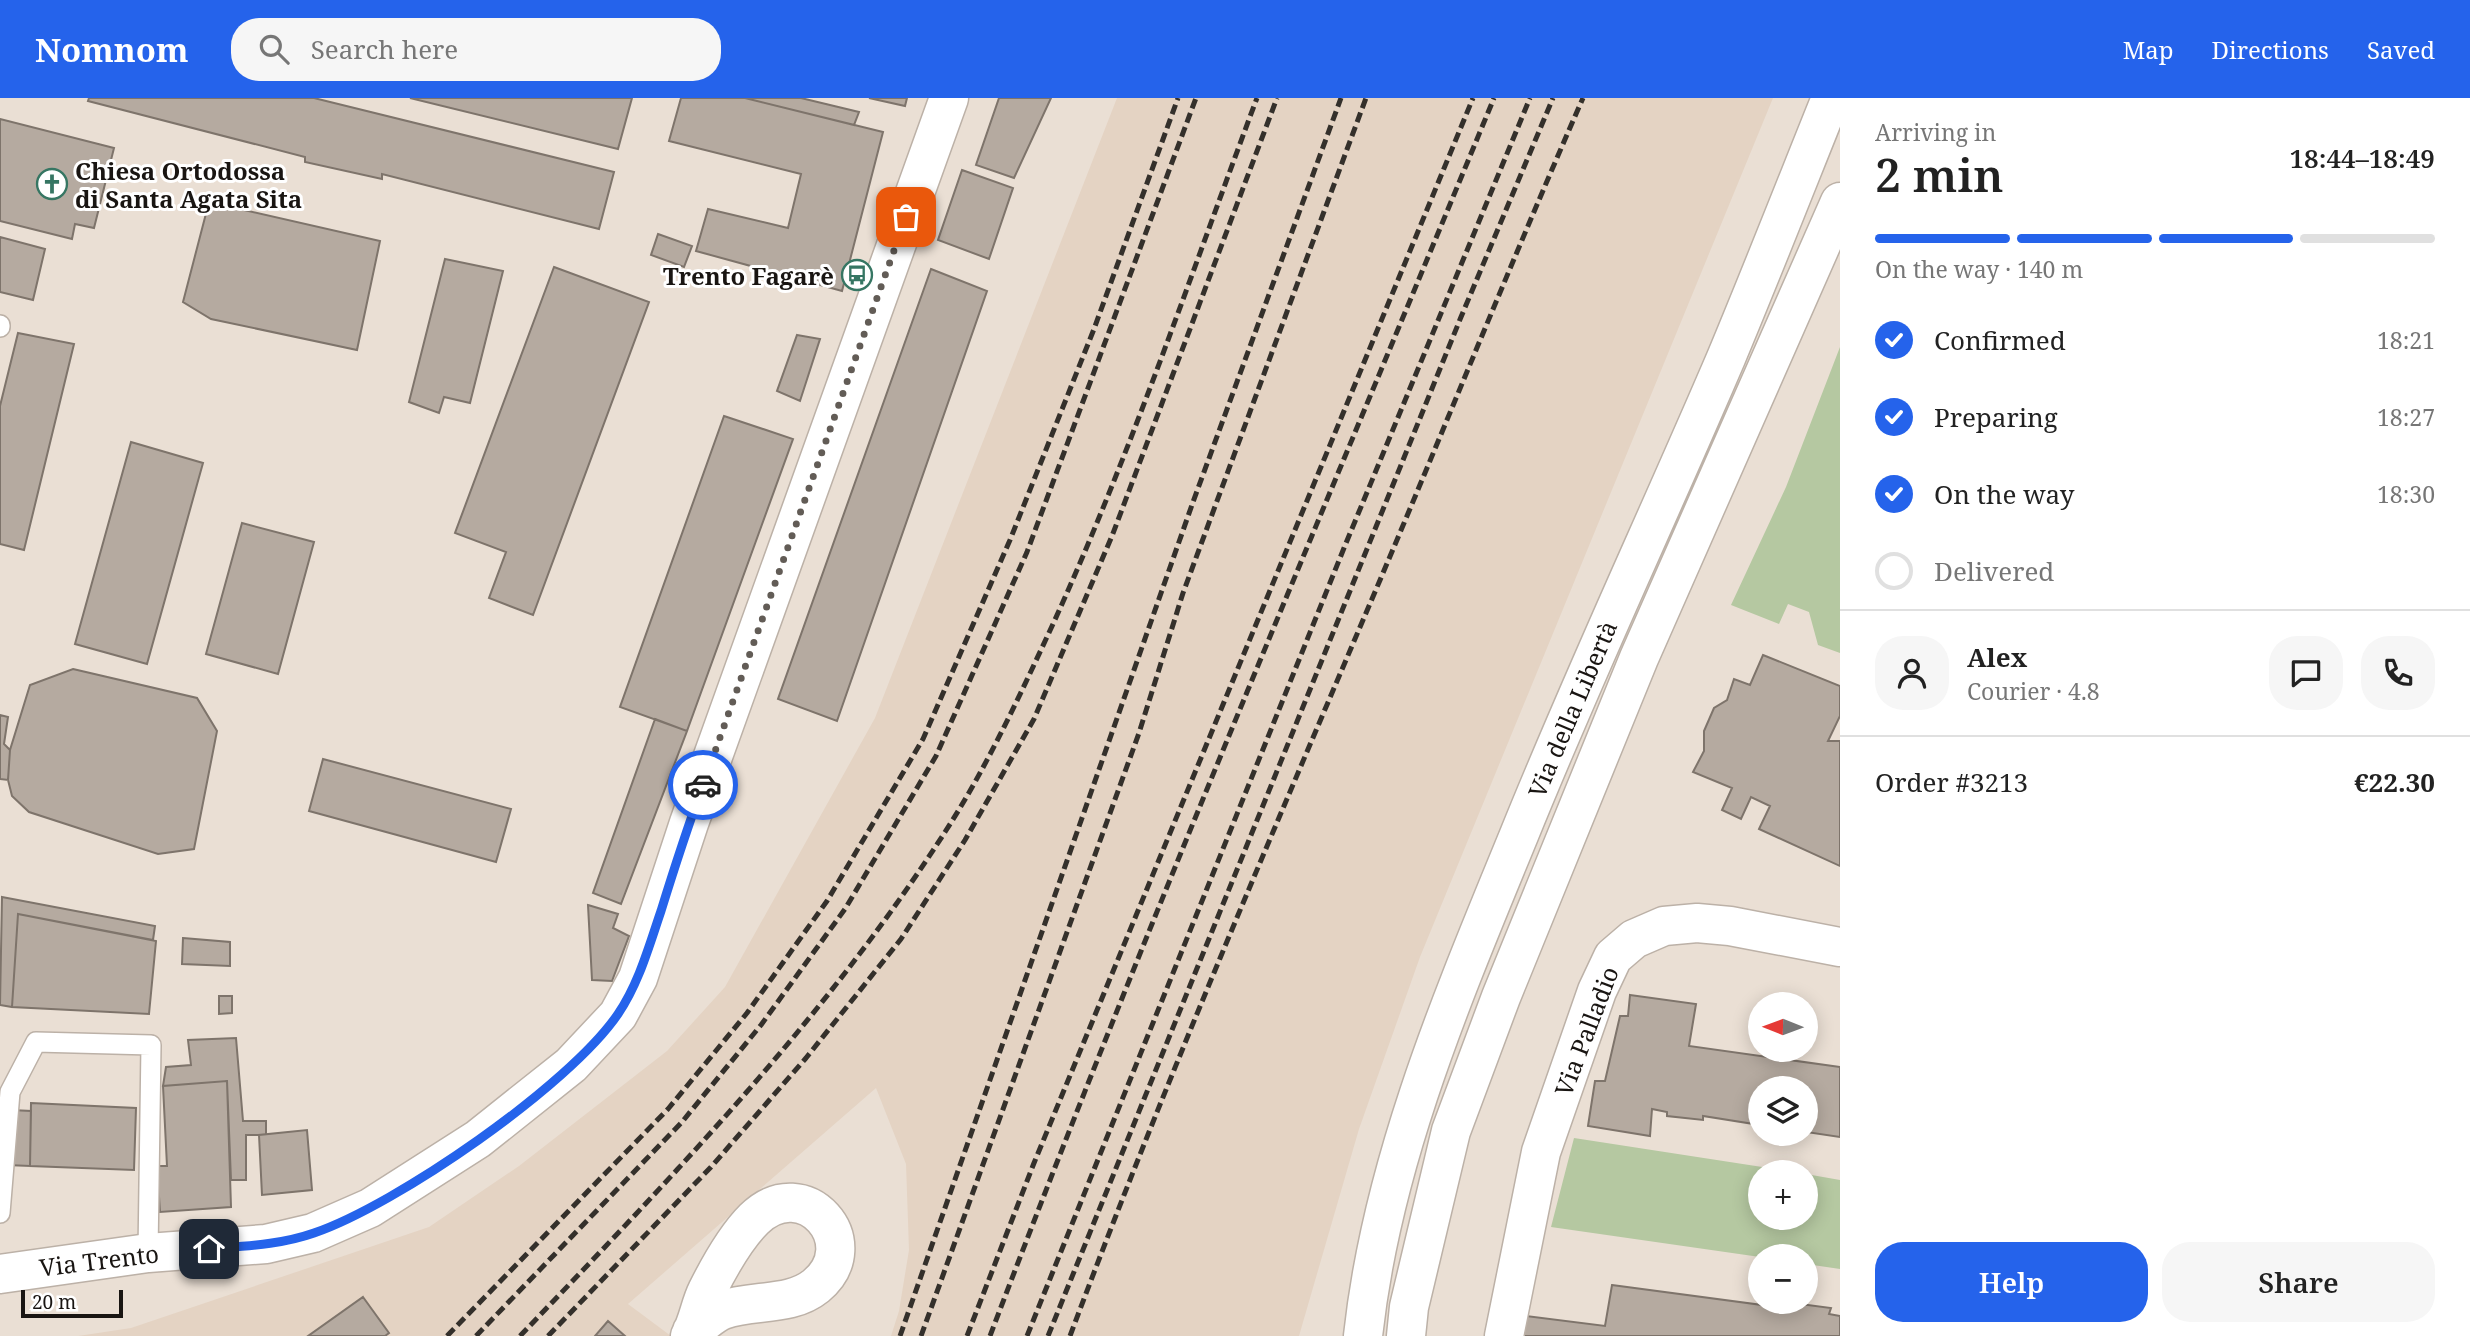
<!DOCTYPE html>
<meta charset="utf-8">
<style>
:root{--surface:#fff;--page:#f6f6f6;--text:#222;--muted:#767676;--line:#e0e0e0;--accent:#2563eb}
body{margin:0;font-family:"Noto Serif",serif;background:var(--page);color:var(--text);height:100vh;display:flex;flex-direction:column;font-size:26px;white-space:nowrap}
*{box-sizing:border-box;margin:0}
p{font-size:23px;color:var(--muted)}
.icon{flex:none;width:38px;height:38px;fill:none;stroke:currentColor;stroke-width:2;stroke-linecap:round;stroke-linejoin:round}
.map{position:relative;flex:1;overflow:hidden}
.side{display:flex;flex-direction:column;background:var(--surface);width:630px}
.side>*{flex:none}
.needle{width:46px;rotate:271deg}
.buttons{position:absolute;left:1748px;top:894px;display:grid;gap:14px}
.buttons a{display:grid;place-items:center;width:70px;height:70px;border-radius:50%;background:var(--surface);box-shadow:0 4px 18px #0003;font-size:35px}
.scale{position:absolute;left:21px;bottom:18px;width:102px;box-sizing:border-box;padding-left:7px;border:4px solid #191512;border-top:0;font-size:19px;line-height:24px;white-space:nowrap;color:#191512;-webkit-text-stroke:5px #fff;paint-order:stroke}
.pin{position:absolute;display:grid;place-items:center;width:60px;height:60px;color:#fff;margin:-30px;border-radius:14px;box-shadow:0 4px 10px #0006}
.courier{position:absolute;display:grid;place-items:center;width:70px;height:70px;margin:-35px;border:5px solid #2563eb;border-radius:50%;background:#fff;color:#222;box-shadow:0 2px 9px #0007}
.head em{font-style:normal;font-weight:600}
.head div{display:flex;flex-direction:column-reverse}
.head{display:flex;align-items:center;justify-content:space-between;height:119px;padding:0 35px}
h1{font-size:46px;font-weight:600;line-height:52px}
.bar{display:grid;grid-template-columns:repeat(4,1fr);gap:10px 7px;align-content:center;height:84px;padding:0 35px}
.bar i{height:9px;border-radius:5px;background:var(--line)}
.bar .on{background:var(--accent)}
.bar p{grid-column:span 4}
.line{display:flex;align-items:center;gap:18px;padding:0 35px;border-top:2px solid var(--line)}
.line div{flex:1}
.round{display:grid;place-items:center;flex:none;width:74px;height:74px;border-radius:28px;background:var(--page)}
ol{padding:0 35px;list-style:none}
li{display:flex;align-items:center;gap:21px;height:77px}
li p{margin-inline-start:auto}
li .icon{padding:7px;border-radius:50%;background:var(--accent);color:#fff;stroke-width:4}
li:last-child{color:var(--muted)}
li i{width:38px;height:38px;border:4px solid var(--line);border-radius:50%}
.button{display:flex;gap:14px;margin-top:auto;padding:14px 35px}
.button a{flex:1;height:80px;border-radius:28px;background:var(--accent);color:#fff;font-size:28px;font-weight:600;line-height:80px;text-align:center}
.button a+a{background:var(--page);color:var(--text)}
header{display:flex;align-items:center;gap:42px;box-sizing:border-box;height:98px;padding:0 35px;background:var(--accent);color:#fff}
header strong{font-size:33px}
nav{display:flex;gap:38px;margin-inline-start:auto;font-size:24px}
.search{width:490px;height:63px;background:var(--page);display:flex;align-items:center;gap:18px;box-sizing:border-box;padding:0 24px;border-radius:28px;color:var(--muted);font-size:26px}
main{display:flex;flex:1;min-height:0}
.map>svg:first-child{display:block}
.built{fill:#e4d3c3}
.green{fill:#b5c8a1}
.building{fill:#b5aaa0;stroke:#7e746b;stroke-width:2}
.lines{fill:none;stroke-linecap:round;stroke-linejoin:round}
.service-casing{stroke:#bcb1a7;stroke-width:22}
.minor-casing{stroke:#bcb1a7;stroke-width:41}
.tertiary-casing{stroke:#bcb1a7;stroke-width:41}
.motorway-casing{stroke:#bcb1a7;stroke-width:41}
.service{stroke:#fff;stroke-width:19}
.minor{stroke:#fff;stroke-width:38}
.tertiary{stroke:#fff;stroke-width:38}
.motorway{stroke:#fff;stroke-width:38}
.rail{stroke:#34302b;stroke-width:5;stroke-dasharray:10 5;stroke-linecap:butt}
.done{stroke:#625c56;stroke-width:7;stroke-dasharray:0 12.6}
.route{stroke:#2563eb;stroke-width:9}
.labels{text-anchor:middle;dominant-baseline:central;stroke-width:6;stroke-linejoin:round;paint-order:stroke}
.poi-label{font-size:24px;font-weight:bold;fill:#191512;stroke:#fff;text-anchor:start}
.street-label{font-size:24px;fill:#191512;stroke:#fff}
</style>
<header>
<strong>Nomnom</strong>
<div class="search"><svg class="icon" aria-label="search" viewBox="0 0 24 24"><circle cx="10" cy="10" r="6"/><path d="M15 15l6 6"/></svg>Search here</div>
<nav><a>Map</a><a>Directions</a><a>Saved</a></nav>
</header>
<main>
<div class="map">
<svg width="1840" height="1238" viewBox="0 0 1840 1238">
<rect width="100%" height="100%" fill="#eadfd4"/>
<path class="built" d="M1117 0H1773L1420 859 1359 1031 1299 1238H891L899 1213 909 1152 906 1066 876 990 628 1206 671 1238H78L131 1230 429 1129 519 1068 667 953 725 889 875 620Z"/>
<path class="green" d="M1840 249V555L1818 547 1809 514 1788 506 1779 526 1731 507 1786 389Z
M1574 1040 1795 1074H1760V1120H1806V1076L1840 1082V1171L1806 1166V1158L1760 1159 1551 1129Z"/>
<path class="building" d="M89 0H314L614 74 599 131 382 76V81L305 64V59L88 3Z
M410 0H632L618 51Z
M681 0H745L883 34 842 193 696 153 708 111 788 130 801 76 669 43Z
M745 0H801L859 14 854 27Z
M869 0H907L905 8Z
M999 0H1051L1014 80 976 67Z
M0 21 114 50 94 130 75 126 72 141 0 123Z
M962 72 1013 90 989 161 938 142Z
M209 104 380 143 357 252 211 221 183 204Z
M658 136 692 148 684 169 651 157Z
M0 139 45 151 33 202 0 194Z
M445 161 503 173 470 305 444 299 439 315 409 304Z
M554 169 649 204 533 517 489 500 506 454 455 435Z
M931 171 987 193 837 623 778 601Z
M18 235 74 246 24 452 0 446V308Z
M797 237 820 241 800 303 777 293Z
M724 318 793 341 687 633 620 609Z
M131 344 203 365 147 566 75 546Z
M242 425 314 444 278 576 206 556Z
M1763 557 1840 588V618L1828 643H1840V768L1759 731 1770 708 1751 699 1741 721 1722 712 1732 690 1693 674 1704 653V633L1714 610 1727 602 1734 581 1750 587Z
M73 571 197 600 217 633 194 751 158 756 29 714 12 698 8 682 10 652 30 587Z
M0 617 8 619 4 646 10 652 8 682 0 681Z
M655 621 687 633 621 806 593 795Z
M323 661 511 711 496 764 309 713Z
M2 799 155 828 153 842 18 816 12 909 0 907Z
M588 807 618 816 613 830 629 838 612 883 592 882Z
M18 816 156 843 149 916 12 909Z
M183 840 230 844V868L182 866Z
M1630 897 1696 906 1689 948 1840 969V1039L1806 1034V990H1760V1027L1703 1018V1022L1667 1018V1014L1652 1011 1650 1038 1588 1028 1595 983H1605L1620 918H1628Z
M219 898H232V915L219 916Z
M236 940 243 1023H266V1037H246V1082H231L227 983 163 988 166 969 191 967 188 942Z
M227 983 231 1109 160 1114 157 1068H167L163 988Z
M31 1005 136 1010 134 1072 30 1068Z
M11 1012 31 1013 30 1068 7 1067Z
M307 1032 312 1092 262 1097 259 1037Z
M1612 1187 1770 1208V1204H1785L1831 1210 1829 1216 1840 1218V1238H1516L1518 1217 1605 1228Z
M363 1199 389 1235 385 1238H308Z
M608 1223 625 1238H595Z"/>
<g class="lines">
<g class="service-casing">
<path id="service" d="M0 227V229
M0 1115 10 994 36 944 151 947 148 1155"/>
</g>
<g class="minor-casing">
<path id="minor" d="M690 1238C698 1224 700 1207 707 1193 719 1169 735 1140 754 1121 804 1072 868 1145 816 1188 790 1209 753 1201 723 1212 712 1216 702 1227 692 1233
M1504 1238 1541 1054 1597 893 1613 859 1634 841 1664 828 1697 825 1730 828 1840 849"/>
</g>
<g class="tertiary-casing">
<path id="tertiary" d="M0 1176 148 1155 266 1146 313 1135 370 1110 478 1041 571 967 618 917 638 880 689 725 949 0"/>
</g>
<g class="motorway-casing">
<path id="motorway" d="M1363 1238C1382 1063 1453 898 1519 737 1584 576 1658 419 1726 260 1762 174 1796 87 1831 0
M1406 1238 1409 1209 1451 1033 1501 899 1639 560 1840 104"/>
</g>
<use href="#service" class="service"/>
<use href="#minor" class="minor"/>
<use href="#tertiary" class="tertiary"/>
<use href="#motorway" class="motorway"/>
<path class="rail" d="M447 1238 668 1011 747 915 827 803 923 641 1010 442 1094 231 1178 0
M476 1238 682 1024 761 927 845 811 936 658 1027 454 1196 0
M520 1238C672 1079 825 921 945 734 987 669 1020 597 1053 526 1131 355 1191 176 1257 0
M548 1238 711 1069 806 960 901 841 965 742 1034 621 1112 438 1277 0
M900 1238 1193 404 1341 0
M921 1238 1139 635 1183 495 1366 0
M967 1238 1034 1065 1473 0
M990 1238C1148 821 1324 412 1494 0
M1027 1238 1344 450 1530 0
M1048 1238 1461 219 1553 0
M1070 1238C1161 994 1264 755 1366 515 1439 344 1508 171 1583 0"/>
</g>
<g class="lines">
<path class="done" d="M703 687 906 119"/>
<path class="route" d="M209 1151C244 1148 280 1147 314 1135 396 1107 569 988 618 916 639 885 649 848 661 813 674 771 688 728 703 687"/>
</g>
<defs>
<g id="church-ring" transform="scale(1.575)"><circle r="9.5" fill="#fff" stroke="#367663" stroke-width="1.5"/><path d="M-1.2-6h2.4v3.5h3.3v2.4h-3.3V6h-2.4V-.1h-3.3v-2.4h3.3Z" fill="#367663"/></g>
<g id="bus-ring" transform="scale(1.575)"><circle r="9.5" fill="#fff" stroke="#367663" stroke-width="1.5"/><path d="M-5-6H5V4H4V6H2V4H-2V6H-4V4H-5ZM-3.5-4V0h7V-4ZM-3.5 1.2v1.5H-2V1.2ZM2 1.2v1.5H3.5V1.2Z" fill="#367663"/></g>
</defs>
<g fill-rule="evenodd">
<use href="#church-ring" x="52" y="86"/>
<use href="#bus-ring" x="857" y="177"/>
</g>
<g class="labels">
<g class="poi-label">
<text x="75" y="72">Chiesa Ortodossa<tspan x="75" dy="28">di Santa Agata Sita</tspan></text>
<text x="834" y="177" text-anchor="end">Trento Fagarè</text>
</g>
<g class="street-label">
<text transform="translate(1572 611) rotate(-67)">Via della Libertà</text>
<text transform="translate(1586 933) rotate(-69)">Via Palladio</text>
<text transform="translate(99 1162) rotate(-7)">Via Trento</text>
</g>
</g>
</svg>
<div class="buttons">
<a><svg class="needle" viewBox="-14 -14 28 28"><path d="M0-13l5 13h-10z" fill="#e53935"/><path d="M0 13l5-13h-10z" fill="#767676"/></svg></a>
<a><svg class="icon" aria-label="layers" viewBox="0 0 24 24"><path d="M12 4l9 5-9 5-9-5zM3 14l9 5 9-5"/></svg></a>
<a>+</a>
<a>−</a>
</div>
<div class="scale">20 m</div>
<div class="pin" style="left:906px;top:119px;background:#ea580c"><svg class="icon" aria-label="bag" viewBox="0 0 24 24"><path d="M5 8h14l-1 12H6zM9 8a3 3 0 0 1 6 0"/></svg></div>
<div class="pin" style="left:209px;top:1151px;background:#1f2937"><svg class="icon" aria-label="home" viewBox="0 0 24 24"><path d="M3 11l9-7 9 7M6 9v11h12V9"/></svg></div>
<div class="courier" style="left:703px;top:687px"><svg class="icon" aria-label="car" viewBox="0 0 24 24"><path d="M5 17H2v-5l4-1 3-4h7l3 4 3 1v5h-3M9 17h6M6 11h13"/><circle cx="7" cy="17" r="2"/><circle cx="17" cy="17" r="2"/></svg></div>
</div>
<section class="side">
<div class="head"><div><h1>2 min</h1><p>Arriving in</p></div><em>18:44–18:49</em></div>
<div class="bar"><i class="on"></i><i class="on"></i><i class="on"></i><i></i><p>On the way · 140 m</p></div>
<ol>
<li><svg class="icon" aria-label="check" viewBox="0 0 24 24"><path d="M5 12l5 5 9-10"/></svg>Confirmed<p>18:21</p></li>
<li><svg class="icon" aria-label="check" viewBox="0 0 24 24"><path d="M5 12l5 5 9-10"/></svg>Preparing<p>18:27</p></li>
<li><svg class="icon" aria-label="check" viewBox="0 0 24 24"><path d="M5 12l5 5 9-10"/></svg>On the way<p>18:30</p></li>
<li><i></i>Delivered</li>
</ol>
<div class="line" style="height:126px"><a class="round"><svg class="icon" aria-label="person" viewBox="0 0 24 24"><circle cx="12" cy="8" r="4"/><path d="M4 21q1-7 8-7t8 7"/></svg></a><div><b>Alex</b><p>Courier · 4.8</p></div><a class="round"><svg class="icon" aria-label="chat" viewBox="0 0 24 24"><path d="M4 5h16v11H9l-5 4z"/></svg></a><a class="round"><svg class="icon" aria-label="phone" viewBox="0 0 24 24"><path d="M5 4h4l2 5-3 2q2 4 5 5l2-3 5 2v4C11 20 4 13 5 4z"/></svg></a></div>
<div class="line" style="height:91px"><div>Order #3213</div><b>€22.30</b></div>
<div class="button"><a>Help</a><a>Share</a></div>
</section>
</main>
